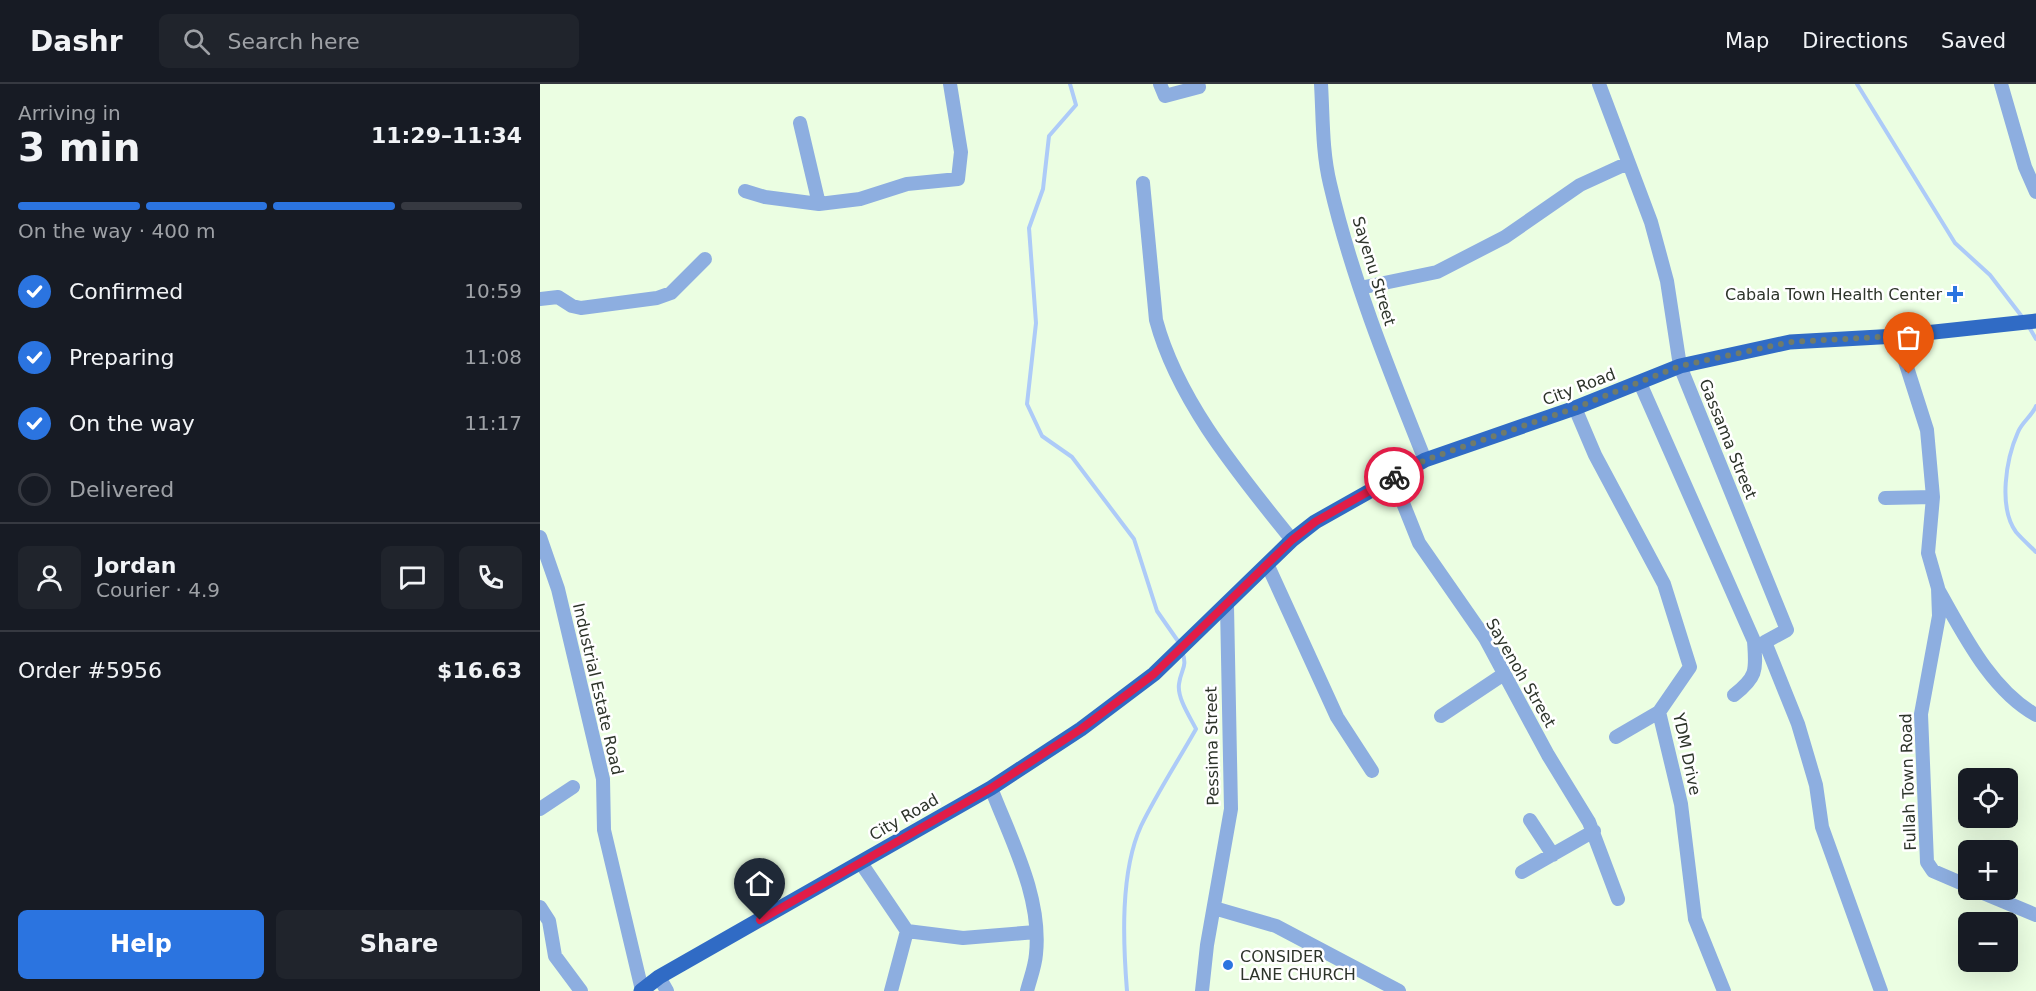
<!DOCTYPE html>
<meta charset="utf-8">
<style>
:root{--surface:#171b24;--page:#20242c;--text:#f1f3f6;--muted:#9ea1a6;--line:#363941;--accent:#2b74e0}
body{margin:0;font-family:"DejaVu Sans",sans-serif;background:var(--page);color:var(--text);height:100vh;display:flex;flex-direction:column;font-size:22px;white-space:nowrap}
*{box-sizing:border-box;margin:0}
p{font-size:20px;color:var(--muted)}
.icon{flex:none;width:33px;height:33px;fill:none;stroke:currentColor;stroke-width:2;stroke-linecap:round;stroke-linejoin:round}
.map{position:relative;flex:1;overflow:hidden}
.drawer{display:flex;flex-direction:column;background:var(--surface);width:540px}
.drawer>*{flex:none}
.controls{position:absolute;left:1418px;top:684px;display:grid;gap:12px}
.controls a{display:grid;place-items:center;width:60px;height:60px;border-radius:9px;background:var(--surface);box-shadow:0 6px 24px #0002;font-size:30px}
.pin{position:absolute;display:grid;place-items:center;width:51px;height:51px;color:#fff;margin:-62px -26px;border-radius:50% 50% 50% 0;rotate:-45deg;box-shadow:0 0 6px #0007}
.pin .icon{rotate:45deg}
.courier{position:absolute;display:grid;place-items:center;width:60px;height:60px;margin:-30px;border:4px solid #e11d48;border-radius:50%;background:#fff;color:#222;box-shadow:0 2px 8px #0007}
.headline em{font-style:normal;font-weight:700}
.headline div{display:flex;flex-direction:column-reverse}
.headline{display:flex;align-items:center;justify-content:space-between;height:102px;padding:0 18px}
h1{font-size:39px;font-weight:700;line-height:45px}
.bar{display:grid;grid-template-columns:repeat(4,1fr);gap:9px 6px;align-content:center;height:72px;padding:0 18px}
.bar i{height:8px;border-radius:4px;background:var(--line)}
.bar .active{background:var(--accent)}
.bar p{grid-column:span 4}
.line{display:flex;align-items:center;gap:15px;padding:0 18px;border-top:2px solid var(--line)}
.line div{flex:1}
.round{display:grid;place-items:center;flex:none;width:63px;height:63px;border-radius:9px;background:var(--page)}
ol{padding:0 18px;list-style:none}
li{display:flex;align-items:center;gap:18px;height:66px}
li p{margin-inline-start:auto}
li .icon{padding:6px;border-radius:50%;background:var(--accent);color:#fff;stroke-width:4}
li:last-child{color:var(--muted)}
li i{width:33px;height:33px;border:3px solid var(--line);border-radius:50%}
.button{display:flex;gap:12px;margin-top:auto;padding:12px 18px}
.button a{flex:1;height:69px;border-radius:9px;background:var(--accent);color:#fff;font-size:24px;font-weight:700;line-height:69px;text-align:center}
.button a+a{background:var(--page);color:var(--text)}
header{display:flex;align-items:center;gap:36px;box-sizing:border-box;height:84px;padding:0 30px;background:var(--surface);border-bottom:2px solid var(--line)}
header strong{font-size:28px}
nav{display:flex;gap:33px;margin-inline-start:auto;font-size:21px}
.search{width:420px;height:54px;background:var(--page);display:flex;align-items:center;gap:15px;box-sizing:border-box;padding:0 21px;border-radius:9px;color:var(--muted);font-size:22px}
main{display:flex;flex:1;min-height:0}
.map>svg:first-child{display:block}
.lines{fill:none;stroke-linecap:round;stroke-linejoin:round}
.stream{stroke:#adcbf8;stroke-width:4}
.minor{stroke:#8daee0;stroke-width:14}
.major{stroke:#306bc5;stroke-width:15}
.done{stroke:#707b6a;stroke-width:6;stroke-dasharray:0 10.8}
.route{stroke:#e11d48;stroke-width:8}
.poi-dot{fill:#2b74e0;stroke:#fff;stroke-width:2}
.labels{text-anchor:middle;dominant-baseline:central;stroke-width:5;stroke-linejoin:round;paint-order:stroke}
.street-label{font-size:16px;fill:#2d342a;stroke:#fff}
.poi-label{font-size:16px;fill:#2d342a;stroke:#fff;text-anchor:end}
</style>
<header>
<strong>Dashr</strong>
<div class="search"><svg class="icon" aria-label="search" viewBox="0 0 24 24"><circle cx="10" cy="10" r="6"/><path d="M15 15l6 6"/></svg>Search here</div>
<nav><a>Map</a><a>Directions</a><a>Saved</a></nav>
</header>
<main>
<section class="drawer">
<div class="headline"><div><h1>3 min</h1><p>Arriving in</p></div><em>11:29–11:34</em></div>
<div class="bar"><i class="active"></i><i class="active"></i><i class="active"></i><i></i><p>On the way · 400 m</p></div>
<ol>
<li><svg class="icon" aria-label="check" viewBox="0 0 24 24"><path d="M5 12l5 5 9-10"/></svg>Confirmed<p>10:59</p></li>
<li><svg class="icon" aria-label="check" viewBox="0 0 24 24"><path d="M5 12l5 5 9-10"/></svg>Preparing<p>11:08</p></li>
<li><svg class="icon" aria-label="check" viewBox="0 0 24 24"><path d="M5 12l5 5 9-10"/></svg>On the way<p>11:17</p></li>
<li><i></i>Delivered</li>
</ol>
<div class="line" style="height:108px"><a class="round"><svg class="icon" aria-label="person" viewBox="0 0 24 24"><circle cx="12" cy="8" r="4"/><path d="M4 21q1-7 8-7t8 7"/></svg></a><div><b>Jordan</b><p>Courier · 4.9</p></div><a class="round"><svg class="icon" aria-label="chat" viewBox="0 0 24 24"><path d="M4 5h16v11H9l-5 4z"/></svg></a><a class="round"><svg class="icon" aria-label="phone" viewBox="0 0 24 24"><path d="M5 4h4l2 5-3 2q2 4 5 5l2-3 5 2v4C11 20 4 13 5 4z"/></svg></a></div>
<div class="line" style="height:78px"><div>Order #5956</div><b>$16.63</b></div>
<div class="button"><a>Help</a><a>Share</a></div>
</section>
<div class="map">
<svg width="1496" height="907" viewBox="0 0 1496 907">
<rect width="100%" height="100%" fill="#ebfee2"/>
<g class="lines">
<path class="stream" d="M530 0 536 21 509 52 503 105 489 144 496 239 487 320 502 352 532 373 594 455 617 527 640 560
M1317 0 1415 159 1450 191 1483 234
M1489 243 1496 255
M1496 322C1492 332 1482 338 1478 348 1466 375 1458 423 1476 448 1482 455 1490 462 1496 468
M587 907C583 858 580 788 601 742 617 709 638 677 656 645 650 633 637 614 639 600 641 584 648 584 642 567"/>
<path class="minor" d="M620 0 625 12 659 3
M781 0C783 33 782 67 790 100 812 195 849 286 885 376
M1059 0 1111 138 1127 197 1140 282 1247 546 1225 558 1258 640 1276 701 1282 743 1341 907
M1461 0 1485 83 1496 108
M260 39 279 120
M603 99 616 236C638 318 700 391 752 456
M205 107 225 113 279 120 320 115 367 100 418 95 421 68 410 0
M820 204 897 188 965 153 1040 101 1088 79
M0 215 18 213 32 222 41 224 117 214 131 209 165 175
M1357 252 1387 346 1393 413 1388 469 1398 504 1399 532 1381 630 1387 778 1393 787 1428 802
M1100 299 1214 557C1216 586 1218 592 1194 611
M1035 324 1055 371 1124 500 1150 583 1119 628 1141 720 1155 835 1184 907
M853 394 879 459 945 554 1008 671 1049 738 1078 815
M1345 414 1393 413
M0 453 18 505 63 695 64 746 102 906
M728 482 797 633 832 687
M1399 507C1424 551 1451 606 1496 631
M901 632 964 590
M1076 653 1119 628
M451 704C471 756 502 813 496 870 495 883 490 895 487 907
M0 725 33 703
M990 736 1013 771
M321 779 367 847 351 907
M982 788 1054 747
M1436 806 1496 831
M0 823 9 837 15 872 41 907
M674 824 736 842 859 907
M367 847 423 854 496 848
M119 893 127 907
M662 907 667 861 691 725 687 522"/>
<path class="major" d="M101 907 119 893 451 704 541 645 614 590 752 456 775 438 885 376 1035 324 1140 282 1250 258 1357 252 1496 237"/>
</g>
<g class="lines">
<path class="done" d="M854 393 885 376 1035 324 1140 282 1250 258 1357 252 1369 290"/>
<path class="route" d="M220 836 451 704 541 645 614 590 752 456 775 438 854 393"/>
</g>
<g class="poi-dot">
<path d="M1412 201h6v6h6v6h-6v6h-6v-6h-6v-6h6z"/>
<circle cx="688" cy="881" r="6"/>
</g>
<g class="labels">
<g class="street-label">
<text transform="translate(834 187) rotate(73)">Sayenu Street</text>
<text transform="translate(1039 303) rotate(-21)">City Road</text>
<text transform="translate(1188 355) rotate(68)">Gassama Street</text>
<text transform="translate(981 589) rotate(60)">Sayenoh Street</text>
<text transform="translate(58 605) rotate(77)">Industrial Estate Road</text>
<text transform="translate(672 662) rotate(-91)">Pessima Street</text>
<text transform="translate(1147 670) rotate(78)">YDM Drive</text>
<text transform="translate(1368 698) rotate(-92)">Fullah Town Road</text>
<text transform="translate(364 733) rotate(-30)">City Road</text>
</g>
<g class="poi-label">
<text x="1402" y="210">Cabala Town Health Center</text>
<text x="700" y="872" text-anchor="start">CONSIDER<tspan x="700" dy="18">LANE CHURCH</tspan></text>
</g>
</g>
</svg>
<div class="controls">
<a><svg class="icon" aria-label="locate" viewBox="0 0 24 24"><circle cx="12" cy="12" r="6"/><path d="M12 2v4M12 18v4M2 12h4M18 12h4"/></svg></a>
<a>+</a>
<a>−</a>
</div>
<div class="pin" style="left:1369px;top:290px;background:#ea580c"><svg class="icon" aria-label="bag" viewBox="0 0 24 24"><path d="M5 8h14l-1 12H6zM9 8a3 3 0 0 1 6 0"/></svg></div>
<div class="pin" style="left:220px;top:836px;background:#1f2937"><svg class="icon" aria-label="home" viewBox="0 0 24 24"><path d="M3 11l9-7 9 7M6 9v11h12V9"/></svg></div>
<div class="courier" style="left:854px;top:393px"><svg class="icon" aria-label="bike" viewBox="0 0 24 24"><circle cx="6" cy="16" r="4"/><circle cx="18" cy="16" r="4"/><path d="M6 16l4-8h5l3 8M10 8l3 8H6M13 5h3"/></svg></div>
</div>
</main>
